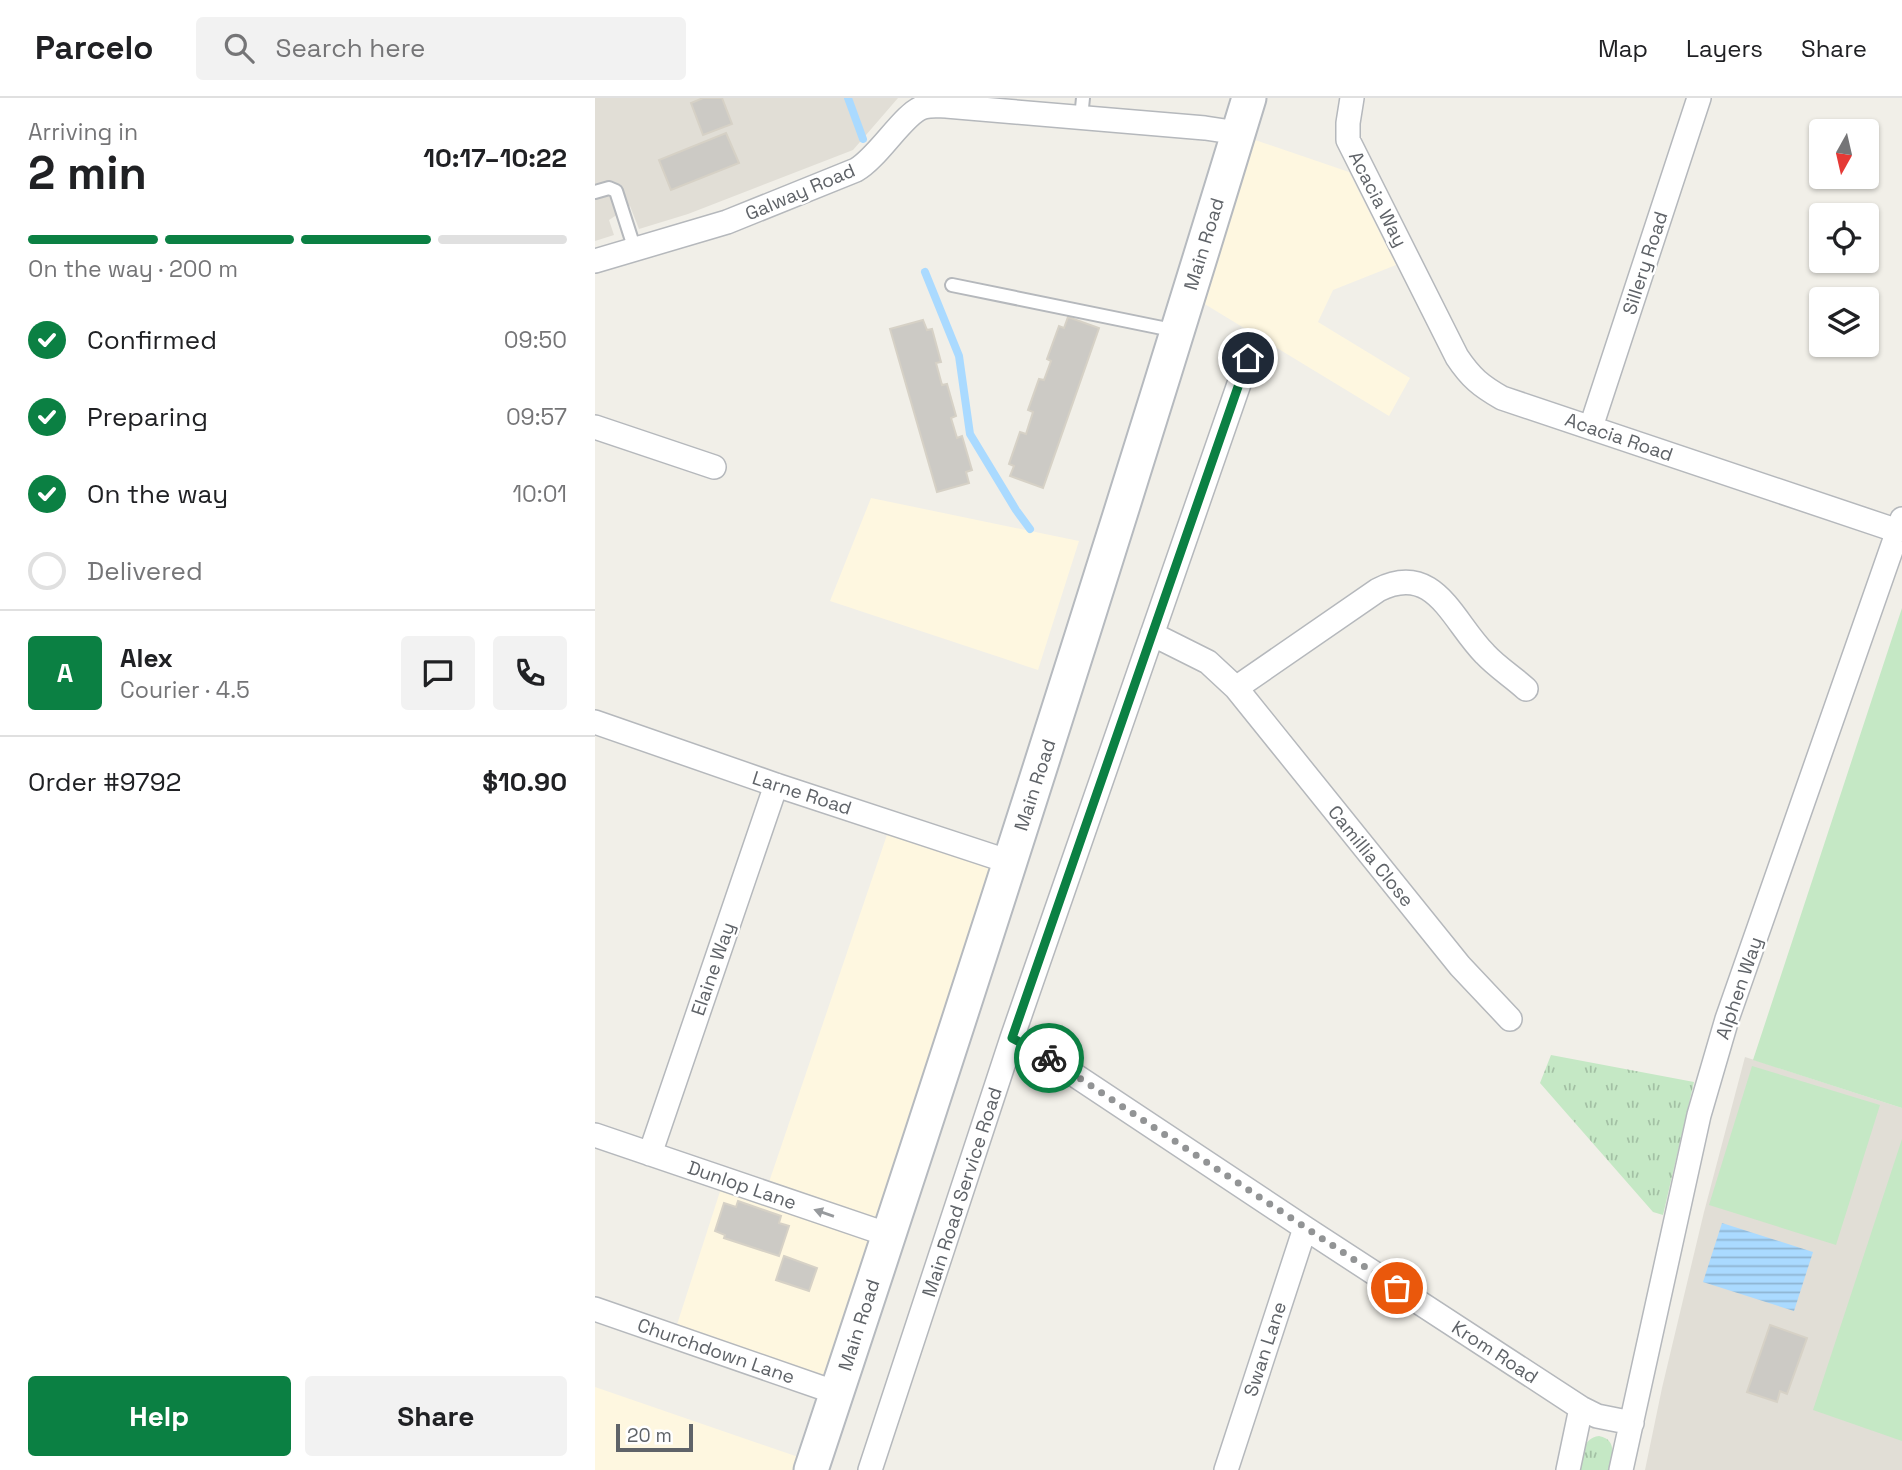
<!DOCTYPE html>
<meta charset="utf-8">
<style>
:root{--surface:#fff;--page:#f2f2f2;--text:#202124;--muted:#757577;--line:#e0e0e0;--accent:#0b8043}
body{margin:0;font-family:"Space Grotesk",sans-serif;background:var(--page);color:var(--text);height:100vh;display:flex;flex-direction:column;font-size:26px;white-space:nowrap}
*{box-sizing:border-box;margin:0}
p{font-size:23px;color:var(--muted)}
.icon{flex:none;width:38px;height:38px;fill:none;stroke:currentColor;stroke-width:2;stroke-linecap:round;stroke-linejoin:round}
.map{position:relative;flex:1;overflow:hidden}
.panel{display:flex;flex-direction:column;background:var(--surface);width:595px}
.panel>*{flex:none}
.needle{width:46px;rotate:188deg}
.controls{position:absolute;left:1214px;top:21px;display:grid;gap:14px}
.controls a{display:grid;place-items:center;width:70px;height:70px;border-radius:7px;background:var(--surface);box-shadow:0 2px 5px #0004;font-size:35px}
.scale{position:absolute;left:21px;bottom:18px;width:77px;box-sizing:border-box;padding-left:7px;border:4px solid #5f6368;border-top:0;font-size:19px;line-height:24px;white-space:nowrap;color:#5f6368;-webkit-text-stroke:5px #fff;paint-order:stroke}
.pin{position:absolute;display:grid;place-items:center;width:60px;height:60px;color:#fff;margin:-30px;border:4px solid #fff;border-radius:50%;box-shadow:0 2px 7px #0007}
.courier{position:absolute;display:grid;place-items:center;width:70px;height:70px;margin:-35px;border:5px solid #0b8043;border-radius:50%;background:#fff;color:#222;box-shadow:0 2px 9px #0007}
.head em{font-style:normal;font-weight:800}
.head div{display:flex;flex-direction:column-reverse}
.head{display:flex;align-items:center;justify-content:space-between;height:119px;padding:0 28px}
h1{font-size:46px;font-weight:800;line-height:52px}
.bar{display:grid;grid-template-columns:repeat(4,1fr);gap:10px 7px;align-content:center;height:84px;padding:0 28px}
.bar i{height:9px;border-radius:5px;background:var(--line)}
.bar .selected{background:var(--accent)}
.bar p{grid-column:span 4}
.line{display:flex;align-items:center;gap:18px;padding:0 28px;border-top:2px solid var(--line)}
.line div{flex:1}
.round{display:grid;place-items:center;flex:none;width:74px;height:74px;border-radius:7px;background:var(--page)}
ol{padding:0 28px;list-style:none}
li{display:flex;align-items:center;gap:21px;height:77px}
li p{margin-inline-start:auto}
li .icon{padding:7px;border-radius:50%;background:var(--accent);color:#fff;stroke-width:4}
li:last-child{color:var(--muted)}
li i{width:38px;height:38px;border:4px solid var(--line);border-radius:50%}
.cta{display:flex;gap:14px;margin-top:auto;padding:14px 28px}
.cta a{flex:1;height:80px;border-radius:7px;background:var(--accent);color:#fff;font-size:28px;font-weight:800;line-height:80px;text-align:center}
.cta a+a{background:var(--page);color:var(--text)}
header{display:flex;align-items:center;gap:42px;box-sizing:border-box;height:98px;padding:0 35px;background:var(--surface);border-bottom:2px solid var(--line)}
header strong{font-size:33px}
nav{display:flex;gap:38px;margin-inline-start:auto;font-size:24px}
.search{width:490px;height:63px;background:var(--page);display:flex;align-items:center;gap:18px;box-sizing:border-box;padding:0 24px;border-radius:7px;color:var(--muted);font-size:26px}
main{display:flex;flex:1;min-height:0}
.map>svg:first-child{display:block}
.commercial{fill:#fef7e0}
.education{fill:#e1ded6}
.grass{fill:url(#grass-tufts)}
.park{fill:#c5e8c5}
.water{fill:url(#water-rules)}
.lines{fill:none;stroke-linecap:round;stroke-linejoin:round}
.stream{stroke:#aadaff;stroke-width:8}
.building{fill:#cccac5;stroke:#d6d1c6;stroke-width:2}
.service-casing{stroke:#b5b8bc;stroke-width:16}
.minor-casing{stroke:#b5b8bc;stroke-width:26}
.secondary-casing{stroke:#b6babf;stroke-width:37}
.service{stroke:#fff;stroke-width:12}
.minor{stroke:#fff;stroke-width:23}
.secondary{stroke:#fff;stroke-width:33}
.oneway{fill:#979a9d}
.done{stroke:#929495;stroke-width:7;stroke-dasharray:0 12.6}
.route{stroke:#0b8043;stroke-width:9}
.labels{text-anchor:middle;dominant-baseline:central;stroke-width:5;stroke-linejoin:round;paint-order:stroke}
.street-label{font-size:19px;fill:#5f6368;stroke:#fff}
</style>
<header>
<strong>Parcelo</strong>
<div class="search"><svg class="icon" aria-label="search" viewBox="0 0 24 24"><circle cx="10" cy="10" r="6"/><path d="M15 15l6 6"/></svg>Search here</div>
<nav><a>Map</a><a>Layers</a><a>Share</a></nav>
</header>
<main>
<section class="panel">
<div class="head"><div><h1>2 min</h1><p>Arriving in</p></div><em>10:17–10:22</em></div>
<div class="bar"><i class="selected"></i><i class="selected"></i><i class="selected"></i><i></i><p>On the way · 200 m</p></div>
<ol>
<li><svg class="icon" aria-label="check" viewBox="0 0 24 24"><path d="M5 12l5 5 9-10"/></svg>Confirmed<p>09:50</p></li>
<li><svg class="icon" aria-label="check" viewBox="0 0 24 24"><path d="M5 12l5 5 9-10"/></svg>Preparing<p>09:57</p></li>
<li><svg class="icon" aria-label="check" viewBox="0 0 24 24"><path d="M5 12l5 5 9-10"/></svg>On the way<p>10:01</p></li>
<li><i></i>Delivered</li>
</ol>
<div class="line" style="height:126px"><b class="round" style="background:var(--accent);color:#fff">A</b><div><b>Alex</b><p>Courier · 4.5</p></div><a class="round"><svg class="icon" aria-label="chat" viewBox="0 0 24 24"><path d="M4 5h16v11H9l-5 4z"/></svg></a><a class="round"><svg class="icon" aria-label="phone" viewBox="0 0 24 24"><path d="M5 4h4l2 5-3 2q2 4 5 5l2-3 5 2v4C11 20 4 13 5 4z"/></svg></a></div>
<div class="line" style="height:91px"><div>Order #9792</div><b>$10.90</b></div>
<div class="cta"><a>Help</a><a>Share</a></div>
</section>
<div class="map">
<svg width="1307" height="1372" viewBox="0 0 1307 1372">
<defs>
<pattern id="grass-tufts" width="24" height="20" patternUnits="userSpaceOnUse" patternTransform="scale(1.75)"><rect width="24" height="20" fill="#c5e8c5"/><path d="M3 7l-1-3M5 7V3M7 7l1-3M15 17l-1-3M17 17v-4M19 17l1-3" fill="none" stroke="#a3c0a4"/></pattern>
<pattern id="water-rules" width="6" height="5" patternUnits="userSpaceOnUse" patternTransform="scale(1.75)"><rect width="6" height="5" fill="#aadaff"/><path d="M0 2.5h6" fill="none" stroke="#8eb4d2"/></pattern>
</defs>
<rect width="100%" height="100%" fill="#f1efe8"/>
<path class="commercial" d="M660 42 754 74 801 167 738 192 723 224 815 280 794 318 608 205Z
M276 400 484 443 443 572 235 503Z
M296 725 415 764 212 1372H0V1289L212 1362 233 1296 77 1242 130 1078 172 1090Z"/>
<path class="education" d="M0 0H303L258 52 93 116 44 131 35 108 14 122 19 137 0 143Z
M1150 959 1307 1010V1372H1050L1067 1290 1109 1114Z"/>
<path class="grass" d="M956 957 1099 984 1068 1117 1058 1114 945 985Z
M1004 1338C1023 1342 1017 1358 1014 1372H983C987 1358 987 1340 1004 1338Z"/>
<path class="park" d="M1307 510V1010L1158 962Z
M1157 968 1285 1007 1241 1147 1114 1107Z
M1307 1041V1343L1218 1312Z"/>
<path class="water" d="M1127 1125 1218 1154 1199 1213 1108 1184Z"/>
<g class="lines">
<path class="stream" d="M253 0 268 41
M330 174 364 258 375 336 421 412 435 431"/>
</g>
<path class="building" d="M108 0H127L137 26 108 37 96 5Z
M131 35 144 65 76 92 64 62Z
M473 219 504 230 448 390 415 378 419 368 414 366 425 334 431 336 438 314 433 312 444 281 449 282 456 263 452 261 464 228 469 230Z
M328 222 332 232 337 231 346 264 341 265 347 287 352 286 361 318 356 320 362 340 367 338 377 372 371 374 374 385 342 394 295 231Z
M143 1103 186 1118 184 1125 194 1128 184 1158 129 1140 130 1137 120 1133 129 1105 141 1109Z
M189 1158 222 1170 214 1193 181 1182Z
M1175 1227 1212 1240 1192 1296 1185 1293 1182 1304 1152 1294Z"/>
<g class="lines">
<g class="service-casing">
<path id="service" d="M486 20 488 0
M0 94 14 90 21 93 40 152
M357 187 582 233"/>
</g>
<g class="minor-casing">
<path id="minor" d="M757 0 753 25V42L862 259C876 280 886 288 907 300L1303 433
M0 163 132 124 261 72C284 59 310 13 329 9 336 7 344 8 351 8L610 30 643 35
M0 329 119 369
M996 329 1104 0
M557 536 613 564 641 590 865 868 915 921
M641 590 783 492C840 463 857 523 890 556 902 569 918 579 931 591
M0 624 181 687 415 764
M417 940 454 960 710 1130 986 1310 1002 1318 1037 1325
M0 1037 294 1137
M55 1056 181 687
M0 1211 242 1295
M275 1372 417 940 653 260
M631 1372 710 1130
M973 1372 986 1310
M1026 1372 1104 1017 1132 921 1307 421"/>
</g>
<g class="secondary-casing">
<path id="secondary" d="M216 1372C368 916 514 459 654 0"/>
</g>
<use href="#service" class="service"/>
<use href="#minor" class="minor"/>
<use href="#secondary" class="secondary"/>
</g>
<defs><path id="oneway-solid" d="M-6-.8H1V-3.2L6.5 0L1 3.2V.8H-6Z" transform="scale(1.75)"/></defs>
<use class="oneway" href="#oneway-solid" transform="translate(229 1115) rotate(-161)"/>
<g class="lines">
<path class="done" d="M454 960 802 1190"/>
<path class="route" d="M454 960 417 940 653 260"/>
</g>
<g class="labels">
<g class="street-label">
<text transform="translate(205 94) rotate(-23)">Galway Road</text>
<text transform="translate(783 101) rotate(63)">Acacia Way</text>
<text transform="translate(609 146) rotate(-73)">Main Road</text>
<text transform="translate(1050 165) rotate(-72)">Sillery Road</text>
<text transform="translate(1024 339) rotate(19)">Acacia Road</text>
<text transform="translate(440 687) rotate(-72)">Main Road</text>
<text transform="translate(207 695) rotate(18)">Larne Road</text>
<text transform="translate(776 758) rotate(51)">Camillia Close</text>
<text transform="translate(118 871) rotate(-71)">Elaine Way</text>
<text transform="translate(1144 890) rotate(-71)">Alphen Way</text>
<text transform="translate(147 1087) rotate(19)">Dunlop Lane</text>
<text transform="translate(367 1094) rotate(-72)">Main Road Service Road</text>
<text transform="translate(264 1227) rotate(-72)">Main Road</text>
<text transform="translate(670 1251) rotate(-72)">Swan Lane</text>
<text transform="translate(121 1253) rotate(19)">Churchdown Lane</text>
<text transform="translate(900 1254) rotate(33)">Krom Road</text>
</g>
</g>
</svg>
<div class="controls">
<a><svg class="needle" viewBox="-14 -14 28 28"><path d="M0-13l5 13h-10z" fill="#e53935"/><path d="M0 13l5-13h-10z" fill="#757577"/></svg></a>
<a><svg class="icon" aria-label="locate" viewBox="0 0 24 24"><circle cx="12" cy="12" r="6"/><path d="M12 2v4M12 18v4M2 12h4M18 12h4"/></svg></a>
<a><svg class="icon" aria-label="layers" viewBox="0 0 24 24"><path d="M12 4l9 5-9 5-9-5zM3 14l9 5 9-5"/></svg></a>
</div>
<div class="scale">20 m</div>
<div class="pin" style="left:802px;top:1190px;background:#ea580c"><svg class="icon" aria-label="bag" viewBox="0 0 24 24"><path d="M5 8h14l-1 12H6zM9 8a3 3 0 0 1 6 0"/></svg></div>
<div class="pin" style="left:653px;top:260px;background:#1f2937"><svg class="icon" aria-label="home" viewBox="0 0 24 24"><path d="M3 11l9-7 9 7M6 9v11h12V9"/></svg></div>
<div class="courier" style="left:454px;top:960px"><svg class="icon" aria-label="bike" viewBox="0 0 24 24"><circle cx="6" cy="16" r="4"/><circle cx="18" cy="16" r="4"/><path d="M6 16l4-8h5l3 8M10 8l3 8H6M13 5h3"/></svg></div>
</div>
</main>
